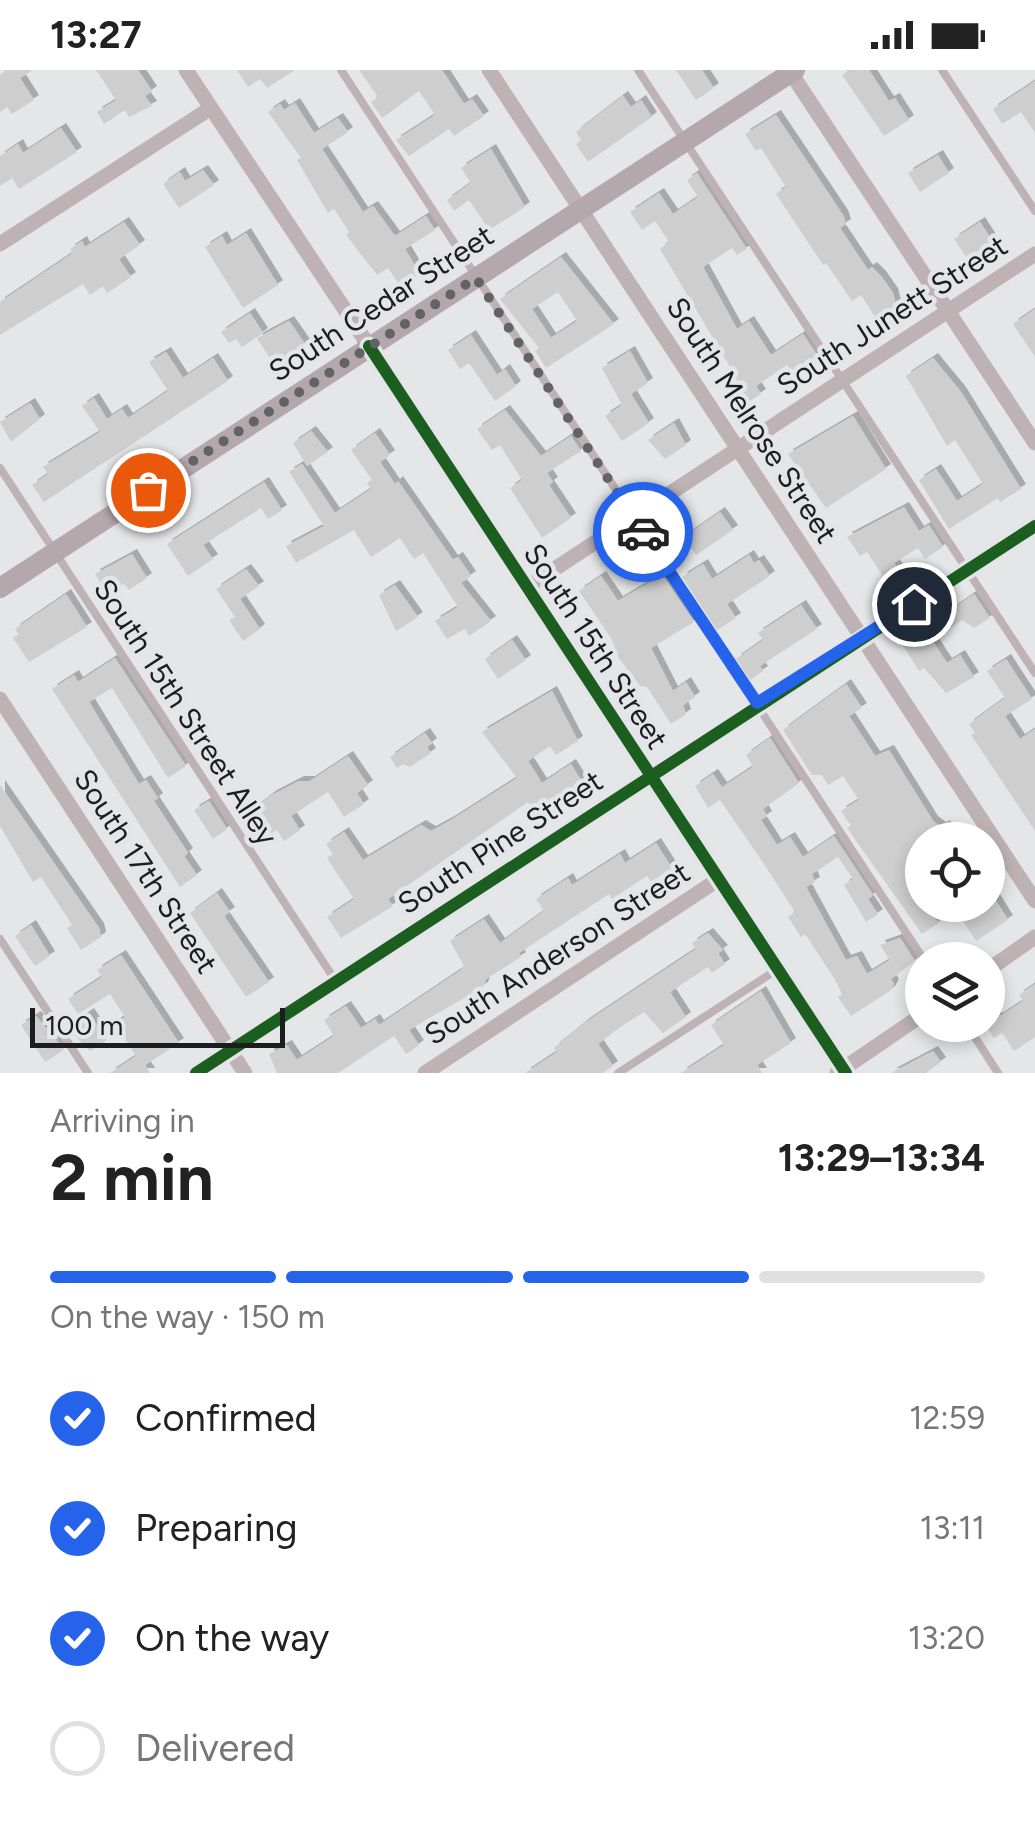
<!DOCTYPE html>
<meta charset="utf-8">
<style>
:root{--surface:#fff;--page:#f2f2f2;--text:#222;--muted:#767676;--line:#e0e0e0;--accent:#2563eb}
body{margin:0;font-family:Figtree,sans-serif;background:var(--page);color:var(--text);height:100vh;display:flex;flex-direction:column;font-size:38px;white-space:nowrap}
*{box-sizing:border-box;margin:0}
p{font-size:32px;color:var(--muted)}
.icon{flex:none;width:55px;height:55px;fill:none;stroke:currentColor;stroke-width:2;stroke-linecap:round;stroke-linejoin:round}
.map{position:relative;height:1003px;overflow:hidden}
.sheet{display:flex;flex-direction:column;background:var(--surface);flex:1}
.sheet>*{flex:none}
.controls{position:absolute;left:905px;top:752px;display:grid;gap:20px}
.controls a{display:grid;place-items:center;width:100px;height:100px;border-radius:50%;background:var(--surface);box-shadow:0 5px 15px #0003;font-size:50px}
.scale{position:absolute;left:30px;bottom:25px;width:255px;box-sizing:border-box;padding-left:10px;border:5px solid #1c1d1e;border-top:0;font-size:28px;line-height:35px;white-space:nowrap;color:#1c1d1e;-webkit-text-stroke:8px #e4e5e9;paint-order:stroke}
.pin{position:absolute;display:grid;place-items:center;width:85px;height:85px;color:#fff;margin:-42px;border:5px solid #fff;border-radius:50%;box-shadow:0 2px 10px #0007}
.courier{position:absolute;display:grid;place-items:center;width:100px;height:100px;margin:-50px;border:8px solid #2563eb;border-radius:50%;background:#fff;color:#222;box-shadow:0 2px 12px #0007}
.headline em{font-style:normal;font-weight:700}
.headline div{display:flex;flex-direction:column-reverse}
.headline{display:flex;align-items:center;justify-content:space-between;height:170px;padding:0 50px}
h1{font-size:65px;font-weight:700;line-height:75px}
.bar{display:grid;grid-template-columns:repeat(4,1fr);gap:15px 10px;align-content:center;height:120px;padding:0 50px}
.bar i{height:12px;border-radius:8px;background:var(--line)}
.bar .active{background:var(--accent)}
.bar p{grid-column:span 4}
ol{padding:0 50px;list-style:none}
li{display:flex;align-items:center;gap:30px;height:110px}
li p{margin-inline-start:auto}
li .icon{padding:10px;border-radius:50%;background:var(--accent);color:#fff;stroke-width:4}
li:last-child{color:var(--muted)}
li i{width:55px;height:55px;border:5px solid var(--line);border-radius:50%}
.status{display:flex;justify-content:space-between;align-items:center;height:70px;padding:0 50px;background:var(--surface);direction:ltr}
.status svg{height:28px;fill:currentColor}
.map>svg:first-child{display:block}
.building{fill:#cfcecf;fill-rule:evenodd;filter:url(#shadow)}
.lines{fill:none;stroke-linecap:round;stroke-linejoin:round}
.service{stroke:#beb2b5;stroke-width:8}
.minor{stroke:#beb2b5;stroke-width:15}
.tertiary{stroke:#beb2b5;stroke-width:18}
.secondary{stroke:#b5a8ac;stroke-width:20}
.cycleway-casing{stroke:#e4e5e9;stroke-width:19}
.cycleway{stroke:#1b5e20;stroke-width:12}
.done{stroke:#626365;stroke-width:10;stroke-dasharray:0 18}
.route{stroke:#2563eb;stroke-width:12}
.labels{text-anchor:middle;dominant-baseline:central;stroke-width:9;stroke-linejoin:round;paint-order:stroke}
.street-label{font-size:30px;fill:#1c1d1e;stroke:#e4e5e9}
</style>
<div class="status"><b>13:27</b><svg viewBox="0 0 49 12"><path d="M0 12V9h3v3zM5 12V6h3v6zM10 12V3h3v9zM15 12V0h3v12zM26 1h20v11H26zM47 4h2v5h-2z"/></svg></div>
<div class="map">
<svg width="1035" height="1003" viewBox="0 0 1035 1003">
<defs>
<filter id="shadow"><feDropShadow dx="5" dy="-5" stdDeviation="0" flood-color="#0004"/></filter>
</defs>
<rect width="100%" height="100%" fill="#e5e6e8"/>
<path class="building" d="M7 0H33L20 8 34 30 12 44 7 37 0 42V5Z
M96 0H138L152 21 145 26 152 36 129 47 125 40 104 54 97 42 116 30Z
M237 0H295L267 18 260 9 248 17Z
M359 0H442L464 34 472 29 484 46 454 66 449 59 409 86 396 70 435 45 419 21 382 48 371 32 378 27Z
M676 0H702L714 18 696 30Z
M850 0H869L889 31 895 28 909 50 884 66 842 5Z
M1035 11V63L1021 42 1002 54 993 39Z
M623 26 631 37 641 30 652 47 588 92 576 74 581 70 576 62Z
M295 33 314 63 338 48 348 62 322 79 363 142 373 136 395 166 426 146 435 160 405 179 420 204 400 216 388 198 377 205 346 165 349 162 334 139 328 143 297 90 301 88 268 42 280 34 284 40Z
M776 45 843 145 846 154 840 158 868 200 872 197 881 206 893 223 896 235 876 248 861 225 852 231 826 193 823 195 776 124 786 117 761 78 756 81 745 64Z
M61 58 77 82 19 119 12 108 0 116V86L18 74 23 83Z
M491 79 525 137 489 160 469 130 454 141 447 130 471 113 461 98Z
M938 85 949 103 920 122 908 103Z
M203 100 214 115 179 138 163 114 180 102 185 111Z
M697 103 747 179 737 185 732 178 703 197 737 259 749 251 771 285 803 264 819 288 794 305 787 295 756 316 761 324 745 334 730 310 736 307 660 179 669 172 655 151 642 160 630 142 659 123 673 144 698 127 687 110Z
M124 152 140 175 119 189 131 207 107 223 103 216 90 225 83 214 0 265V232L73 183 70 179 82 171 85 177Z
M980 152 993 172 967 188 954 169Z
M246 163 278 215 243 238 205 177 222 166 227 175Z
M561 187 614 254 546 298 535 281 539 278 500 229ZM558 222 577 251 551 268 532 239Z
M1035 239V287L1013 254Z
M250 243 263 263 242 277 236 269 229 273 221 262Z
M289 251 305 274 282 289 280 284 271 290 257 268Z
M471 265 497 305 505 299 516 316 495 331 469 293 460 299 448 280Z
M630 281 648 313 631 324 649 353 622 371 605 346 622 335 602 298Z
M166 282 183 308 213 288 228 311 44 432 32 415 48 404 43 397 100 362 82 336 94 328 107 349 122 339 128 348 168 321 149 292Z
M933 288 961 322 1021 419 1000 432 998 428 949 459 919 410 936 399 957 431 983 414 955 370 947 376 906 306Z
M30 333 40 349 11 372 0 352Z
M505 340 541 386 571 366 581 381 547 403 553 412 549 415 571 448 542 468 510 418 522 410 500 375 492 380 477 359Z
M853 346 886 399 826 438 788 384Z
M674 353 686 375 665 389 648 370Z
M311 361 328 382 307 396 293 373Z
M375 363 390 385 380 392 395 414 398 411 453 490 458 487 471 506 461 513 491 551 469 566 465 559 447 569 435 551 458 537 423 483 414 489 400 468 371 487 354 460 296 493 286 476 324 456 289 402 302 394 335 443 371 419 367 413 372 410 351 380Z
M264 412 282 440 268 449 261 438 203 475 213 489 188 506 167 474Z
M904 437 919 461 929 455 943 477 925 489 918 478 894 493 905 509 891 518 867 482 860 486 847 467Z
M720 442 733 460 696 485 684 467Z
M132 484 147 508 129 520 124 514 108 524 95 504Z
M749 485 754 493 759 490 770 506 727 534 736 548 717 560 682 507 703 494 712 509Z
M246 499 259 516 240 529 260 559 243 571 229 550 235 547 216 519Z
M662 505 694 552 651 578 673 621 686 612 695 627 683 635 686 644 671 654 647 617 640 616 619 588 611 568 579 521 601 506 618 531Z
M395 515 418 547 396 561 379 525Z
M66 524 87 557 29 592 13 568 19 564 15 559Z
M974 524 990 548 974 558 962 550 932 570 947 593 960 585 974 607 946 623 924 598 919 601 902 574Z
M801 535 817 559 760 596 763 601 750 610 736 589 763 570 758 563Z
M512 570 526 590 498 609 485 589Z
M115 588 186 696 168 708 112 618 89 632 139 714 146 710 158 728 154 731 188 783 184 786 197 805 180 817 52 619 74 605 78 612Z
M1006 589 1032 629 1005 646 1020 669 1035 659V761L971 665 975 663 969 654 1005 628 987 601Z
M846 614 862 638 849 646 875 686 889 680 933 751 941 757 945 755 955 770H922V835L939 853 922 864 847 758 851 756 841 741 859 730 843 706 828 715 822 705H812L783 660Z
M552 621 578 671 556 685 550 676 528 691 542 713 571 694 585 717 538 747 528 732 388 829 393 836 341 868 327 847 354 829 327 788 333 784 326 774 344 762 363 790 421 755 431 761 451 750 517 708 482 662Z
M425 663 432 673 427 677 431 683 410 697 403 694 397 698 390 687Z
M770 668 799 713 763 739 767 746 761 750 777 775 790 767 803 787 834 766 873 825 868 829 878 844 866 852 844 815 853 809 838 787 812 804 815 812 806 817 846 890 857 886 867 904 890 890 880 875 900 868 915 891 891 909 894 914 890 921 851 946 838 927 842 924 834 908 805 864 801 867 788 847 795 842 760 788 720 730 708 738 695 716 713 704 722 717 753 697 746 685Z
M348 686 368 715 357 723 364 734 344 747 328 722 291 746 300 760 284 771 277 760 256 773 241 749 272 725 299 711H310Z
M0 715 99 858 101 867 81 880 67 858 72 855 41 807 33 812 0 756Z
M209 731 227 759 213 769 194 740Z
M656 773 672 798 651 812 647 806 612 829 609 824 519 883 521 887 486 909 483 917 409 960 419 975 406 984 394 966 338 1003H277L269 984 287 975 297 990 334 966 324 950 346 936 361 958 375 949 379 955 461 900 464 896 450 871 484 849 500 873 544 841 536 829 568 808 572 815 620 784 625 793Z
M988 818 1008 850 976 871 952 835H988Z
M217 823 230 842 224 846 269 912 246 927 190 843Z
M31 855 50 886 35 896 15 866Z
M708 863 723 880 718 883 725 894 712 903 708 897 670 922 686 947 663 963 644 942 619 958 598 974 613 996 603 1003H525L557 982 554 978 586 952 696 879 692 873Z
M121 885 179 973 145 995 150 1003H110L136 986 115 953 125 947 110 924 78 944 68 929 102 907 97 900Z
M1035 914V967L1014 981 1002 963 994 968 988 959V933L997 948 1023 931 1019 925Z
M761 921 791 973 757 995 762 1003H681L724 975 711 955Z
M89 943 107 970 90 981 67 958Z
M36 946 64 980 45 992 21 955Z
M933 981 941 992 926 1003H891Z"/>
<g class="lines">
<path class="service" d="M341 0 924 890
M638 0 1035 603
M942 0 1035 141
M0 398 335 910
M0 869 88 1003
M967 955 998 1003
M618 1003 778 899"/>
<path class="minor" d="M186 0 369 276
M489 0 1035 831
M789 0 1035 373
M0 174 211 38
M527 517 1035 184
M0 629 245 1003
M988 900 1035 867
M196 1003 1035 456
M425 1003 719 809
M837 1003 922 945"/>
<path class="tertiary" d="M369 276 846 1003"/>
<path class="secondary" d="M0 518 795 0"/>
<g class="cycleway-casing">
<path id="cycleway" d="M369 276 846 1003
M196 1003 1035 456"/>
</g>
<use href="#cycleway" class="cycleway"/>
</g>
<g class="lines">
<path class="done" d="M148 420 476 208 643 462"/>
<path class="route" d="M643 462 757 633 914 534"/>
</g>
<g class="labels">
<g class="street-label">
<text transform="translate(381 233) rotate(-33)">South Cedar Street</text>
<text transform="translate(892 245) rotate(-33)">South Junett Street</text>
<text transform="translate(752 350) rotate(57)">South Melrose Street</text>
<text transform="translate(596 576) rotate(57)">South 15th Street</text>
<text transform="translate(186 642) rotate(57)">South 15th Street Alley</text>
<text transform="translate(500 772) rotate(-33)">South Pine Street</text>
<text transform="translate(146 801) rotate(57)">South 17th Street</text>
<text transform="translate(557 883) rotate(-33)">South Anderson Street</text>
</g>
</g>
</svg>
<div class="controls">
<a><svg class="icon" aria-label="locate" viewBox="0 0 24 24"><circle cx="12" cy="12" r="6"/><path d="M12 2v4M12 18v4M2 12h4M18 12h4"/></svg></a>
<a><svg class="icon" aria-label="layers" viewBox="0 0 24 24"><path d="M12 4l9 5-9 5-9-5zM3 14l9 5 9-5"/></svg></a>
</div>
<div class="scale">100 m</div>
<div class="pin" style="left:148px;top:420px;background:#ea580c"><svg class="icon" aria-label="bag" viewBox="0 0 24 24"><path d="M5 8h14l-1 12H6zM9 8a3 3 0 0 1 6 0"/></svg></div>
<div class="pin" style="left:914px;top:534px;background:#1f2937"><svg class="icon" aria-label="home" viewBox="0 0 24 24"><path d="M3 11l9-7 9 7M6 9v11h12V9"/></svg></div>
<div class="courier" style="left:643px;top:462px"><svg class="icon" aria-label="car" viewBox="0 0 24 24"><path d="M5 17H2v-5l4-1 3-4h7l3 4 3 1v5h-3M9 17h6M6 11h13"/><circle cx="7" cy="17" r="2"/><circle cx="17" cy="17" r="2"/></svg></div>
</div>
<section class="sheet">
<div class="headline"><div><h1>2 min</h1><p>Arriving in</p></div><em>13:29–13:34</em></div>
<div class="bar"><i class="active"></i><i class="active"></i><i class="active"></i><i></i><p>On the way · 150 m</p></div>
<ol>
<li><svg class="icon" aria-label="check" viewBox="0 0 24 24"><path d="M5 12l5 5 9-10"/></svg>Confirmed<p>12:59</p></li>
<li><svg class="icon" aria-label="check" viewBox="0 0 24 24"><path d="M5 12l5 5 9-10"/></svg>Preparing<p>13:11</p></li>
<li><svg class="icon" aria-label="check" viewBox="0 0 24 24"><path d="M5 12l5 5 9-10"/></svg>On the way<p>13:20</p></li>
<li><i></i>Delivered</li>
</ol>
</section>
